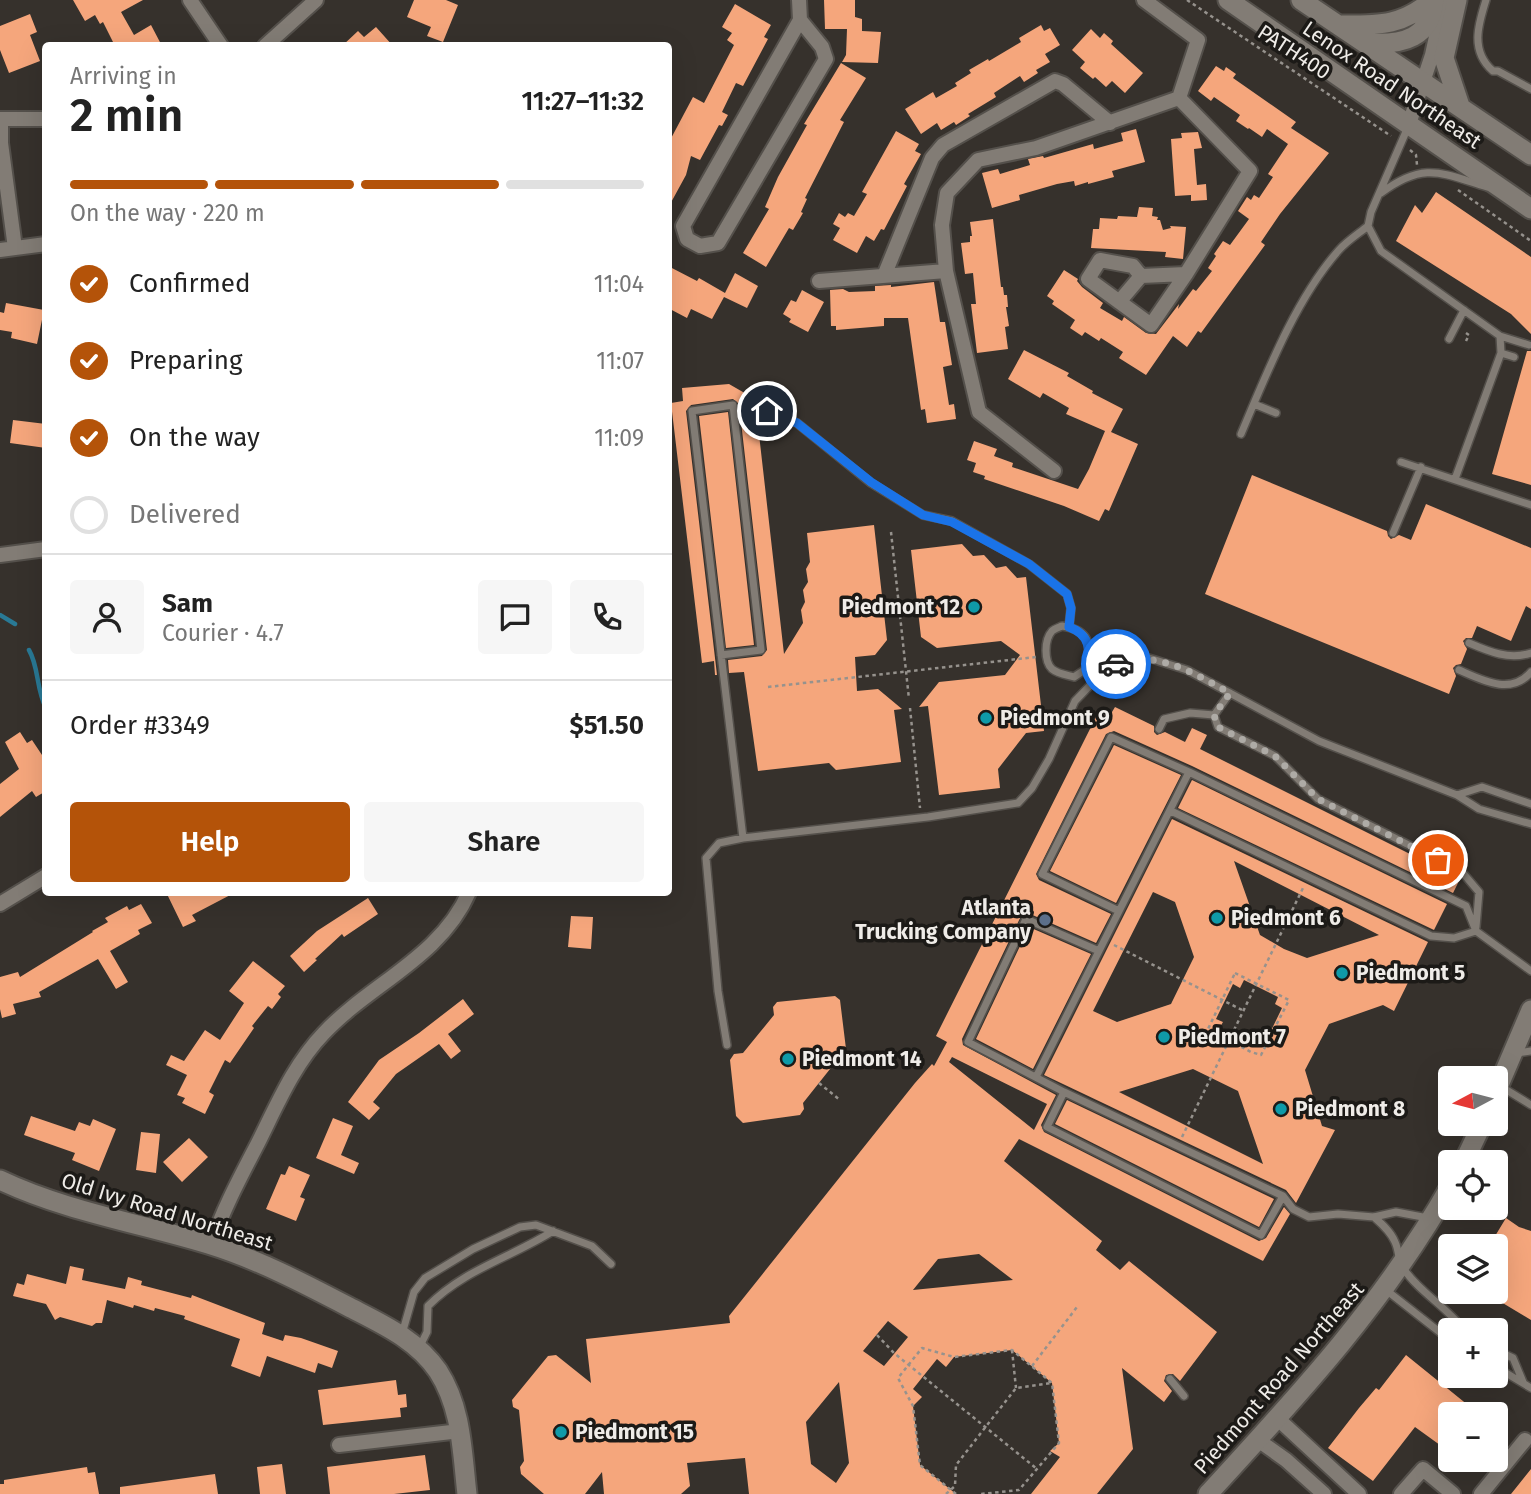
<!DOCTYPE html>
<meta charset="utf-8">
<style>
:root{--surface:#fff;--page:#f6f6f6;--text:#222;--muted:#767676;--line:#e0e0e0;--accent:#b45309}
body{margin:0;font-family:"Fira Sans",sans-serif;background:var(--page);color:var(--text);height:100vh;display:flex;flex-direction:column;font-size:26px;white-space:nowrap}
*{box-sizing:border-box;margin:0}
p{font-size:23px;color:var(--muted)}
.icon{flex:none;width:38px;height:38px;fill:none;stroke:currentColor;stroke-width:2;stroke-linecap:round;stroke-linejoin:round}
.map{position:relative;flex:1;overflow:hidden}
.details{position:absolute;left:42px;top:42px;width:630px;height:854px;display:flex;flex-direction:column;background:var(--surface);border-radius:7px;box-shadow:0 7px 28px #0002}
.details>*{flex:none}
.needle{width:46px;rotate:263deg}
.fabs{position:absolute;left:1438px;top:1066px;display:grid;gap:14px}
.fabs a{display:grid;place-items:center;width:70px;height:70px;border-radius:7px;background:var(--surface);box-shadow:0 7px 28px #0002;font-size:35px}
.pin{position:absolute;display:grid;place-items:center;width:60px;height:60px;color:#fff;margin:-30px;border:4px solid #fff;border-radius:50%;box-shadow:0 2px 7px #0007}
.courier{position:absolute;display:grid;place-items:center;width:70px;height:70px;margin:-35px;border:5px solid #1a73e8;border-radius:50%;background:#fff;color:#222;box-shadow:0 2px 9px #0007}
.head em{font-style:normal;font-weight:600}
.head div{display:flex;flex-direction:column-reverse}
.head{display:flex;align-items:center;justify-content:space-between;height:119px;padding:0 28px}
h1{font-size:46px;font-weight:600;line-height:52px}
.bar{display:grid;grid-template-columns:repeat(4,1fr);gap:10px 7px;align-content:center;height:84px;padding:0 28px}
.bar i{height:9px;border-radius:5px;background:var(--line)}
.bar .on{background:var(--accent)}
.bar p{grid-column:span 4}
.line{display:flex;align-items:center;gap:18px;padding:0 28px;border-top:2px solid var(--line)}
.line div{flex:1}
.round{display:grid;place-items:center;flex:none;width:74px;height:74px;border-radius:7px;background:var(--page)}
ol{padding:0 28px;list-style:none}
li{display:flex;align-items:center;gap:21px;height:77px}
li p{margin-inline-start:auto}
li .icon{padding:7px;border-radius:50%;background:var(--accent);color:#fff;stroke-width:4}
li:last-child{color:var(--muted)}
li i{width:38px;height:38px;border:4px solid var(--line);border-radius:50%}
.primary-button{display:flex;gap:14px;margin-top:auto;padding:14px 28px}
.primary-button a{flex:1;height:80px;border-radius:7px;background:var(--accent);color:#fff;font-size:28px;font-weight:600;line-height:80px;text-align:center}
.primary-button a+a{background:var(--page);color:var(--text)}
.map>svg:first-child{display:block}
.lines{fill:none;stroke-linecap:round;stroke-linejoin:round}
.stream{stroke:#297995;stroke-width:4.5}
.building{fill:#f5a67c;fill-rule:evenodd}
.lane-casing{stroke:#54504b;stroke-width:10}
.street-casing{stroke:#54504b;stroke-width:18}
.secondary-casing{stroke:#54504b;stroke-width:23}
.path{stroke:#96928d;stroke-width:2.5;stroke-dasharray:3.5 3.5;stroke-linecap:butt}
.lane{stroke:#827c75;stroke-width:7}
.street{stroke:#827c75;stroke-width:14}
.secondary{stroke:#827c75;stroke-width:19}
.done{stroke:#aeaba6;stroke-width:7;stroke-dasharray:0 12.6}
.route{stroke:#1a73e8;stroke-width:9}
.culture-dot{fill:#0f9aa8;stroke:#1c1a17;stroke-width:2.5}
.service-dot{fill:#5c6f8a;stroke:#1c1a17;stroke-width:2.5}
.labels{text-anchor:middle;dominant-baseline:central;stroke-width:7;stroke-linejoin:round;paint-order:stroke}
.street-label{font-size:21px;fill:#efece8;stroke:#1c1a17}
.poi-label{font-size:21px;font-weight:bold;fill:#efece8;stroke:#1c1a17;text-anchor:start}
</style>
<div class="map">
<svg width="1531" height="1494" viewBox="0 0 1531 1494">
<rect width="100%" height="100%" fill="#36312c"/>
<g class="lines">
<path class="stream" d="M0 615 15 624
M29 650C39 667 36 689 46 708"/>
</g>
<path class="building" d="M73 0H143L121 12 134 35 151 25 162 46H115L103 22 100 24 95 15 85 21Z
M414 0H446L458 5 443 42 427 36 431 27 407 17Z
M824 0H855V17L862 19V31L881 32 878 63 842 62 846 55 847 29H825Z
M735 4 771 25 764 37 768 39 743 86 736 83 722 112 728 115 722 126 719 125 700 160 691 156 686 175 668 208V144L693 97 704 103 734 45 727 40 732 33 722 27Z
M30 14 37 32 30 35 40 61 9 73 0 50V26Z
M1041 25 1044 31 1050 28 1060 45 1045 54 1050 62 1036 70 1038 73 1024 82 1020 76 994 93 996 97 968 114 970 116 956 125 954 122 941 130 937 123 921 134 905 109 933 92 936 98 957 86 955 83 971 73 969 70 988 59 989 61 1021 42 1019 38Z
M376 27 393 46H342L358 31 364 37Z
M1091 29 1100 38 1104 33 1113 41 1111 44 1143 73 1125 93 1112 81 1106 87 1095 77 1093 79 1080 68 1085 62 1072 50Z
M841 63 866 78 840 120 844 122 805 198 807 199 801 212 803 213 793 230 789 228 766 267 743 253 769 209 765 207 778 177 807 125 804 124Z
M1216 66 1224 71 1226 67 1236 74 1233 78 1296 122 1291 128 1329 153 1280 214 1261 242 1265 245 1201 333 1198 331 1187 347 1173 336 1146 375 1119 358 1123 352 1101 338 1099 341 1085 332 1082 336 1070 328 1075 320 1052 304 1054 301 1047 296 1064 270 1078 279 1077 281 1082 287 1103 303 1100 308 1122 321 1124 317 1146 333 1156 334 1179 304 1178 309 1193 289 1196 291 1212 271 1208 268 1216 256 1214 254 1223 241 1230 245 1249 219 1238 211 1247 197 1251 200 1254 195 1259 198 1273 177 1268 174 1288 144 1267 129 1262 137 1249 128 1248 129 1236 121 1240 115 1214 97 1211 101 1198 91Z
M1136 129 1145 162 1112 171 1114 177 1088 184V182L1075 186 1074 181 1057 184 1019 195 1020 200 992 208 982 173 998 169 1000 174 1030 165 1028 159 1043 156 1044 158 1093 144 1094 149 1123 141 1121 133Z
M896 131 919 144 915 151 921 154 904 184 907 186 884 230 881 229 874 241 866 236 857 253 833 240 840 228 833 224 839 213 845 217 848 213 854 216 867 194 862 192Z
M1198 132 1202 148 1194 149 1197 185 1206 184 1207 200 1191 201V195L1175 196 1171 139 1182 138 1181 133Z
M1436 192 1531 257V334L1511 314 1396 241 1415 205 1422 213Z
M1139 207 1153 208 1152 216 1158 217 1157 220H1160L1163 230 1171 228 1170 226 1186 227 1183 259 1165 257 1166 252 1091 248 1093 229H1099L1100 218 1117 219 1118 216 1137 217Z
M993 219 1001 287H1003L1004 295H1007L1008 307H1006L1009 326 1005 327 1008 349 977 353 971 304H976L973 273 965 274 961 243 970 242V236H972L970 222Z
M668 266 697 281 699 278 725 293 735 273 758 286 747 308 724 297 712 319 691 309 687 318 668 308Z
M934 282 940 322H945L952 365 943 367 949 405 954 404 956 419 927 423 925 409 921 410 908 318H884V326L836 330V326H831L830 290 843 289 849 292 875 291V286L891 285V287Z
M802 290 824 302 808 332 789 322 791 319 783 314 791 300 796 302Z
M6 303 44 310 37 344 11 338 12 332 0 330V312L4 313Z
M1024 350 1069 373 1067 376 1093 391 1092 393 1123 409 1111 432 1138 444 1109 511 1105 509 1099 521 1064 506 984 479 985 476 973 472 976 463 967 460 974 441 997 449 994 456 1013 463 1012 467 1078 489 1089 469 1105 431 1066 414 1069 408 1043 393 1040 398 1008 379Z
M1527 351H1531V485L1492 474Z
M729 384 755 399 784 654 803 623 801 610 805 602 803 590 808 582 806 569 810 562 807 533 874 525 887 640 875 655 855 657 857 691 878 689 902 709 894 710 901 762 836 770 829 763 758 771 744 672 729 673 728 660 762 656 767 650 739 404 733 399 691 405 686 411 717 675H715L714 661 702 663 671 403 683 401 682 388Z
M728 412 754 645 726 648 699 416Z
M13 420 46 424V448L10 443Z
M1252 475 1387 531 1388 536 1391 539 1399 535 1411 540 1426 504 1531 548V609L1526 606 1511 641 1477 626 1472 638H1466L1463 641 1467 649 1461 664 1456 665 1453 668 1456 676 1449 694 1205 594Z
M962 544 973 556 984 555 996 568 1006 566 1017 578 1026 577 1044 731 1026 733 998 769 1000 788 939 795 928 706 919 707 939 682 1005 675 1020 655 1001 641 937 648 921 637 911 550Z
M1115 707 1154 726V732L1157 735 1165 732 1185 742 1192 728 1207 735 1200 749 1460 879 1453 893 1192 766 1114 731 1106 734 1036 874 1039 880 1111 914 1096 943 1028 913 1022 914 962 1039 963 1045 1056 1095 1041 1125 1044 1132 1259 1241 1266 1238 1284 1207 1290 1214 1263 1261 1019 1139 1004 1161 1102 1241 1096 1250 1120 1270 1129 1261 1217 1332 1180 1381 1173 1374 1166 1375 1164 1381 1172 1391 1164 1402 1122 1368 1133 1449 1097 1494H1031L1060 1457 1050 1451 1059 1443 1052 1383 1012 1350 954 1357 946 1367 937 1359 913 1389 922 1397 913 1406 920 1465 956 1494H749L745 1458 687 1463 690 1486 681 1494H604L602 1472 585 1494H544L521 1474 520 1467 524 1461 519 1410 513 1407 512 1400 548 1356 556 1355 591 1383 586 1339 730 1323 729 1316 915 1083 932 1064 934 1066 947 1042 936 1036 1098 713 1109 717ZM952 1057 1047 1104 1034 1130 949 1062ZM979 1254 1013 1280 913 1290 938 1259ZM888 1321 908 1337 884 1366 863 1351ZM839 1382 849 1463 836 1483 811 1464 806 1422Z
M20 732 27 743 32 740 46 761V791L36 797 32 791 0 817V784L19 769 5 742Z
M1114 745 1181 775 1116 903 1050 871Z
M1192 780 1447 904 1434 930 1178 808Z
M1172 819 1428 942 1394 1011 1383 1005 1329 1024 1305 1070 1322 1126 1335 1130 1296 1203 1286 1190 1044 1075ZM1234 861 1299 894 1379 935 1307 958 1284 949 1260 935ZM1153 892 1175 902 1194 957 1171 1004 1117 1022 1093 1011ZM1244 980 1278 997 1275 1004 1282 1008 1265 1043 1258 1039 1254 1046 1219 1029 1223 1022 1216 1019 1233 984 1240 988ZM1193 1069 1238 1091 1263 1164 1119 1092Z
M166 892H236L192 915 196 921 183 927Z
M368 898 378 914 344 937 342 934 315 959 317 960 304 972 290 956 317 931Z
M141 904 152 923 138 930 140 934 110 951 128 982 116 989 98 959 39 992 41 997 13 1004 16 1014 2 1018 0 1009V977L18 972 20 977 93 932 92 931 108 922 105 918 127 906 129 910Z
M571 916 593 917 591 949 568 947Z
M1029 927 1091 954 1033 1069 976 1039Z
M253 961 285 986 278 994 281 997 272 1009 268 1006 252 1026 254 1028 230 1063 225 1060 209 1092 214 1095 205 1114 182 1103 185 1098 177 1095 187 1075 166 1065 171 1055 184 1061 205 1030 220 1040 244 1003 229 991Z
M835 996 840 1000 847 1057 842 1063 834 1064 803 1103 804 1109 800 1115 743 1123 736 1116 730 1060 734 1054 743 1053 774 1015 773 1007 777 1002Z
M463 999 474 1014 448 1034 461 1051 451 1059 439 1044 396 1074 373 1102 380 1108 369 1120 348 1102 379 1060 419 1033Z
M1067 1100 1274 1199 1259 1227 1055 1124Z
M31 1116 75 1131 79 1122 90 1126 93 1119 116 1129 99 1171 72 1160 75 1153 24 1135Z
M333 1118 353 1126 341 1155 359 1163 354 1174 316 1158Z
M141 1132 160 1134 156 1173 136 1170Z
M189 1138 208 1157 182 1182 163 1162Z
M289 1166 310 1175 300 1197 305 1199 296 1221 266 1209 281 1174 285 1175Z
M1506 1218 1519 1227 1531 1231V1320L1496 1299V1246H1489Z
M70 1266 84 1269 82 1280 125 1289 128 1277 142 1281 141 1285 191 1298 192 1295 265 1323 262 1334 283 1341 285 1335 301 1338 338 1351 332 1368 318 1363 315 1373 267 1356 260 1377 231 1366 240 1339 184 1319 185 1316 155 1308 154 1311 134 1305 133 1308 107 1300 102 1323H96L92 1326 60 1317 55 1320 46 1304 13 1296 17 1283 24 1285 27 1274 66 1284Z
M1406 1355 1479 1414H1451V1453L1415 1427 1373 1481 1328 1448 1359 1408 1376 1388 1379 1390Z
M396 1380 398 1395 406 1394 407 1407 400 1408 401 1417 323 1425 318 1390Z
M425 1455 430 1490 394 1494H330L327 1467Z
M282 1464 286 1494H260L257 1467Z
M87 1467 88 1473 95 1472 99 1494H0V1484H4V1480Z
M1531 1469V1494H1511Z
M215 1474 218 1494H120V1487Z"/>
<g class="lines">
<g class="lane-casing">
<path id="lane" d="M1486 0C1478 25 1470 51 1493 71H1498L1531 89
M1408 127 1371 212 1368 226 1381 251 1500 336 1501 353 1455 479
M1381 193C1424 161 1441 173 1487 187
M1500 336 1529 345
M1449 339 1464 310
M1501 353 1514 357
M1254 404 1276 413
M767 411 797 423 871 483 923 515 952 521 1029 564 1067 594 1071 608 1069 627
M1241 434C1266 375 1296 298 1339 250 1347 241 1358 234 1368 226
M1401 462 1531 505
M1393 533 1421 467
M1062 626C1090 630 1092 645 1086 669L1074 677C1067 675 1058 674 1052 669 1044 661 1044 640 1052 631 1054 629 1060 627 1062 626Z
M1469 643C1490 652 1509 660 1531 653
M721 655 761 650 733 405 692 411 743 838
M1459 670C1482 680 1511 696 1531 672
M1230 693 1214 715 1218 727 1275 756 1318 799 1462 872 1479 892 1476 927
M1159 729 1164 719 1190 713 1214 715
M1457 795 1482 787 1531 804
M1171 811 1431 936 1454 938 1476 931
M1119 911 1042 874 1111 737 1189 772 1466 906 1476 931 1531 971
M727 1045 718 991 706 858 719 843 743 838 928 817 1018 803 1032 788 1049 759 1075 701 1101 674 1118 663 1135 659 1149 658 1187 670 1319 741 1457 795 1479 809 1531 824
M1516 1053 1531 1051
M1036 1077 1099 951
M1500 1086 1531 1105
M1064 1092 968 1042 1026 919 1099 951 1189 772
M1283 1196 1064 1092 1047 1127 1261 1235 1283 1196 1293 1209 1309 1217 1338 1214 1374 1217 1396 1212 1428 1218
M1374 1217C1382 1224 1391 1232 1395 1242 1399 1250 1398 1260 1403 1268 1419 1292 1447 1307 1464 1330
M1386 1290 1451 1341
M402 1334 414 1292 425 1278 473 1249 520 1227 536 1225 592 1246 611 1264
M419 1348 427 1332 428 1306C463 1270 512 1257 553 1231
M1496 1350 1513 1358 1523 1382
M1496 1367 1531 1388
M1170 1379 1184 1396"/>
</g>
<g class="street-casing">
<path id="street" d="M190 0 221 46
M799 0 800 20 683 226 687 239 700 246 718 243 826 59 822 47 800 20
M1144 0 1198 40 1179 98 1250 171 1186 274 1151 325 1088 279 1100 260 1133 266 1141 276 1186 274
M265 46 316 0
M0 119H46
M1 119V143L15 248
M1409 124 1432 55 1444 0
M0 250 46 244
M884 276 932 158 943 145 1055 81 1063 84 1110 123
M819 281 946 271
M1119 302 1141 276
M1054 471 979 412 946 271 942 225 947 193 978 160 1036 148 1179 98
M0 555 46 549
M0 904 46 876
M211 1245C223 1209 241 1176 258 1143 277 1105 294 1064 324 1033 370 984 441 957 469 892
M1277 1418 1359 1494
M1258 1440 1286 1460 1324 1494
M339 1445 460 1431
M1401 1494 1423 1469 1453 1494
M1481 1494 1525 1440"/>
</g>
<g class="secondary-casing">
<path id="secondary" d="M1228 0 1531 209
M1301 0 1531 155
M1457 0 1444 58 1460 106
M1342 25C1378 25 1403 26 1432 0
M1369 43C1403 45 1431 38 1434 0
M1496 1092 1531 1010
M1464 1162 1482 1124
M0 1180C65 1211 139 1223 208 1244 257 1259 303 1283 349 1307 382 1324 416 1339 438 1371 462 1408 462 1452 467 1494
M1208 1494C1297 1397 1386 1301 1451 1185"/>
</g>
<path class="path" d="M1187 0 1391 136
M1410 150 1416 155 1417 165
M1458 190 1531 241
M1466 333 1469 335 1466 341
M891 532 909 699
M768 687 1036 657
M910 708 920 808
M1114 945 1242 1010
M1235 973 1289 1000 1261 1055 1251 1052 1208 1029Z
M819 1083 840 1100
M1182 1137 1303 888
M877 1335 894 1353 1037 1469
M1012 1350 1016 1388
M1032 1366 1077 1307
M946 1494 955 1486 956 1465 1016 1388 1052 1383
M956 1494 920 1465 913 1406 898 1378 922 1348 954 1357 1012 1350 1052 1383 1059 1443 1019 1490 981 1494"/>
<use href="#lane" class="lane"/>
<use href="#street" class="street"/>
<use href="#secondary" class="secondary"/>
</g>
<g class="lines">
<path class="done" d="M1116 664C1157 649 1195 674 1230 693L1214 715 1218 727 1275 756 1318 799 1438 860"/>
<path class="route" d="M767 411 797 423 871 482 923 515 952 522 1029 564 1067 594 1071 608 1069 627C1090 635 1091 649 1086 669L1097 678 1116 664"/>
</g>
<g class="culture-dot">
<circle cx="974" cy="607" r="7"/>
<circle cx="986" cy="718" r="7"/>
<circle cx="1217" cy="918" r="7"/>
<circle cx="1342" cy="973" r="7"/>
<circle cx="1164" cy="1037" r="7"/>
<circle cx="788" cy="1059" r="7"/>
<circle cx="1281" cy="1109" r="7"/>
<circle cx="561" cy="1432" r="7"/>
</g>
<circle class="service-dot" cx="1045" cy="920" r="7"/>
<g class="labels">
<g class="street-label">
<text transform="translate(1294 52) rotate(33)">PATH400</text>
<text transform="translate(1392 85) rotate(34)">Lenox Road Northeast</text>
<text transform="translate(167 1212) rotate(17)">Old Ivy Road Northeast</text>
<text transform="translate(1279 1378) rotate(-49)">Piedmont Road Northeast</text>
</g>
<g class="poi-label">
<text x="960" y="607" text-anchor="end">Piedmont 12</text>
<text x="1000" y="718">Piedmont 9</text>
<text x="1031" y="908" text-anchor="end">Atlanta<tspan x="1031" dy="24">Trucking Company</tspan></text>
<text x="1231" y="918">Piedmont 6</text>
<text x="1356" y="973">Piedmont 5</text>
<text x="1178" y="1037">Piedmont 7</text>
<text x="802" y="1059">Piedmont 14</text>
<text x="1295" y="1109">Piedmont 8</text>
<text x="575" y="1432">Piedmont 15</text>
</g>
</g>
</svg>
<div class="fabs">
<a><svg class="needle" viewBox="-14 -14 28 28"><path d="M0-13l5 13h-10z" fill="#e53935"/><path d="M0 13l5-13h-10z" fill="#767676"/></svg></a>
<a><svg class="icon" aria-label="locate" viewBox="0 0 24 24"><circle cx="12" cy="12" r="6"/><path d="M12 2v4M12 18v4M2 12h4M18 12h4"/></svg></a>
<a><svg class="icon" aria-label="layers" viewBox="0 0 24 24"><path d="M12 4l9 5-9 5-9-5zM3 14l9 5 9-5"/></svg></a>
<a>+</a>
<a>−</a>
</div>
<div class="pin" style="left:1438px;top:860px;background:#ea580c"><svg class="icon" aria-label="bag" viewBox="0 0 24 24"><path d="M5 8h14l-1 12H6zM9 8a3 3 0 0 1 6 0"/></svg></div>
<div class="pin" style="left:767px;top:411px;background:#1f2937"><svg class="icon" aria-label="home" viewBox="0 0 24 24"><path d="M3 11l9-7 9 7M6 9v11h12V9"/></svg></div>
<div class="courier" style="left:1116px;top:664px"><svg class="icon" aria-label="car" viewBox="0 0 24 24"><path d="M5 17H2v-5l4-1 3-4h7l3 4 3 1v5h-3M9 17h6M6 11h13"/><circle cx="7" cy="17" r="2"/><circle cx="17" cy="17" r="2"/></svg></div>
<section class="details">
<div class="head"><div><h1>2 min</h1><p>Arriving in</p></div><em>11:27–11:32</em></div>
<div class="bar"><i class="on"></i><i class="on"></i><i class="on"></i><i></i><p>On the way · 220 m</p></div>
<ol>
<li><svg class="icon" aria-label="check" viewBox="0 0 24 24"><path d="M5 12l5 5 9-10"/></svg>Confirmed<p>11:04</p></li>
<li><svg class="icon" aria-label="check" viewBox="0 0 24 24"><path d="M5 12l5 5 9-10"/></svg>Preparing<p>11:07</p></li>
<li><svg class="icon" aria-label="check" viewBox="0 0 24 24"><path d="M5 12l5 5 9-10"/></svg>On the way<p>11:09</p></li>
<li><i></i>Delivered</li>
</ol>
<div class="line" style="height:126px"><a class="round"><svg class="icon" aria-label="person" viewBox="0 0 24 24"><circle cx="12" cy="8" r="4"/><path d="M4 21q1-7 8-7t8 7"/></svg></a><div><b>Sam</b><p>Courier · 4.7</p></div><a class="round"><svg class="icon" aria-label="chat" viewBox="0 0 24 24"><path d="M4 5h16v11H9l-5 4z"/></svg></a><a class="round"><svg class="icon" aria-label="phone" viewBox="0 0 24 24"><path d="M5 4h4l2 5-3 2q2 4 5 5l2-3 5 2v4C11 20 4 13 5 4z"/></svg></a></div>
<div class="line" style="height:91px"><div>Order #3349</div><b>$51.50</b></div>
<div class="primary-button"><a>Help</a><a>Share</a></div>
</section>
</div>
